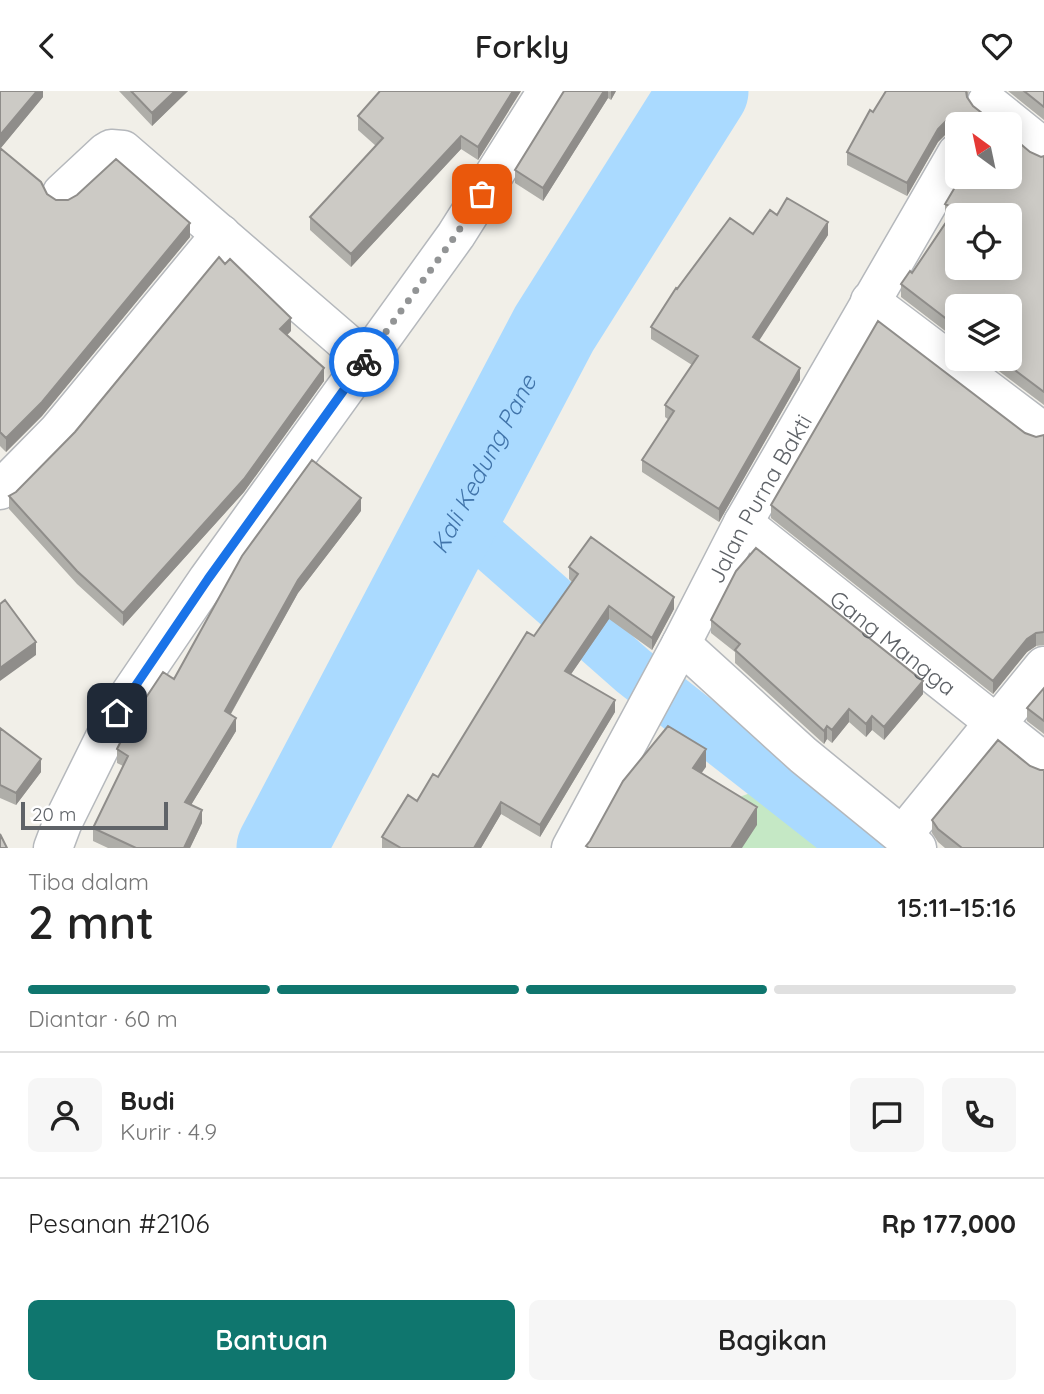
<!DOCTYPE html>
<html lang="id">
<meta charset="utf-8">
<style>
:root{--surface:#fff;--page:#f6f6f6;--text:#222;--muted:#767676;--line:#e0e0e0;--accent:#0f766e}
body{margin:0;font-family:Quicksand,sans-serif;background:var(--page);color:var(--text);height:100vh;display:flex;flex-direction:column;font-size:26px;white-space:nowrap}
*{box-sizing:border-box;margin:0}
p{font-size:23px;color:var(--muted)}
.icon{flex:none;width:38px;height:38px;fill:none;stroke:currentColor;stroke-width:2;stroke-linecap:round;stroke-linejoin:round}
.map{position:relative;height:757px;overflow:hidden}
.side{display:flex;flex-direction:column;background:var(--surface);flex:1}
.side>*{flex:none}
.needle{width:46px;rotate:327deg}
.fabs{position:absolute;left:945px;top:21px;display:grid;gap:14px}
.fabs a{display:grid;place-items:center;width:77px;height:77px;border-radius:10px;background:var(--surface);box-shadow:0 4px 18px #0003;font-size:35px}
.scale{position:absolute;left:21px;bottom:18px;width:147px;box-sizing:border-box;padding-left:7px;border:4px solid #5f6368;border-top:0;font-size:19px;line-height:24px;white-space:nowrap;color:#5f6368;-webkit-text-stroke:5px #fff;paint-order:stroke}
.pin{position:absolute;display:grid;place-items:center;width:60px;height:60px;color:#fff;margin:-30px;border-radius:14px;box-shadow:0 4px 10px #0006}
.courier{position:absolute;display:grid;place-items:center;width:70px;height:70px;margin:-35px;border:5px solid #1a73e8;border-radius:50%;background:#fff;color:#222;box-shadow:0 2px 9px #0007}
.summary em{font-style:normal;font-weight:600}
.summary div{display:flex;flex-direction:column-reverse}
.summary{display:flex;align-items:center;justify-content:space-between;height:119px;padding:0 28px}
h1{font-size:46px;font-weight:600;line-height:52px}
.bar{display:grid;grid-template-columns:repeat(4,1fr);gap:10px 7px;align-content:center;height:84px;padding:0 28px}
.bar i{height:9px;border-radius:5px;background:var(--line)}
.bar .current{background:var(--accent)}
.bar p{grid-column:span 4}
.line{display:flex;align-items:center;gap:18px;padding:0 28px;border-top:2px solid var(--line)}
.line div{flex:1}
.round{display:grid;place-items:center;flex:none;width:74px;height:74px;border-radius:10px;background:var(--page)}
.button{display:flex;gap:14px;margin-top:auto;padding:14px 28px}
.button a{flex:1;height:80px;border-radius:10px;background:var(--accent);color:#fff;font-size:28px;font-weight:600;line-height:80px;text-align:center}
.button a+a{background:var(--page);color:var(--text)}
header{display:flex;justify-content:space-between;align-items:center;height:91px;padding:0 28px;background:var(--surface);font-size:32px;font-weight:600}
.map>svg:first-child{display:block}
.green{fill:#c5e8c5}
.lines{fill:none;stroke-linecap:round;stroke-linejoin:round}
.canal{stroke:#aadaff;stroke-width:52}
.river{stroke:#aadaff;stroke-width:89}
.minor-casing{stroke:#b5b8bc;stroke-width:41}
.minor{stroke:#fff;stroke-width:38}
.wall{fill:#afaea9}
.shaded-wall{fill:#8f8d8a}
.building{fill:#cccac5;stroke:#8f8d8a;stroke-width:2;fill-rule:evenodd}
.done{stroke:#929495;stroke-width:7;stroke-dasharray:0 12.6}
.route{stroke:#1a73e8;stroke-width:9}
.labels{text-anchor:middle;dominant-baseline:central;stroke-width:7;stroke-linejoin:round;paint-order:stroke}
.street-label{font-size:23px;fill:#5f6368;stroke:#fff}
.water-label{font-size:24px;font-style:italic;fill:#4174aa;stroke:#fff}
</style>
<header><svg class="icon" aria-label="back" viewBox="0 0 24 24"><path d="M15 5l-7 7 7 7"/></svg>Forkly<svg class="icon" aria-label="heart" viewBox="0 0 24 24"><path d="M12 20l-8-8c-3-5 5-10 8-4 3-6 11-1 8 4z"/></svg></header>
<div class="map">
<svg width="1044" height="757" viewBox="0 0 1044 757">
<rect width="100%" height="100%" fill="#f1efe8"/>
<path class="green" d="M759 699 833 757H732L722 720 742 705Z"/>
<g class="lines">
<path class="canal" d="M456 424 633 580 859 757"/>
<path class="river" id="s1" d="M281 757 554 238 704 0"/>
<g class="minor-casing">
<g id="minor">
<path d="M987 11 1044 57"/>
<path d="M62 102 106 61 111 58 123 59 366 269"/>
<path d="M870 210 1038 337"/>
<path d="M0 399 58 340 221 143"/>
<path id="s2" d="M743 432 1044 671"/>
<path d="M681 553 803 664 917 757"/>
<path d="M902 745 984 644 1009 618 1044 575"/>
<path d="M53 757 62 733 117 622 208 488 456 144 547 0"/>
<path id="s3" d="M571 757 681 553 743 432 957 62"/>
</g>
</g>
<use href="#minor" class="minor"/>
</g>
<path class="wall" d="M0 0H43V6L0 58 47 103 56 109 190 146 42 325 6 361 0 355Z
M119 0H188L152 35Z
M380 0H521L478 69 461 58 351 176 310 139V126L376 55 358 39V25Z
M564 0H616L611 9 608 7 543 110 515 92V79Z
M886 0H969L967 6 973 15 996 33H957V40L946 43 938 51 907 105 847 74V61Z
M1008 0H1044V29Z
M1030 61 1041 66 1044 65V314L983 268H1010L957 215V249L901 206V193L912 182 948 127 945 126V113Z
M777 124 828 144 758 250 800 289 719 431 642 381V369L669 329 665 326V314L692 274 651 248V236L677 198 753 143Z
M291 240 287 244 324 290 244 401 123 535 77 493 9 418V405L16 401 75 341Z
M1025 342 1036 346 1044 344V554L1036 555 1027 561 993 603 771 427V414Z
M361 420 298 502 231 623 236 640 191 714 202 732 190 757H108L93 750V737L123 675 117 672V658L174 588Z
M569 476 674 518 652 559 609 528 571 583 615 621 540 746 501 723 481 757H382V746L417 710 438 686 572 491 569 488Z
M711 529 923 603 884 649 872 639 866 646 849 631 832 652 827 648 824 653 735 572V561L711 542Z
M1044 597V643L1027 630V617Z
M0 637 41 681 16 714 0 707Z
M1030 675 1040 679 1044 757H945L938 751 932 742V729Z"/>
<path class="shaded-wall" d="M37 0H43V6L0 58V44Z
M175 0H188L152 35V22Z
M513 0H521L478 69V56Z
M604 0H608V7L543 110V97Z
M611 0H616L611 9Z
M958 27 957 40 946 43 938 51 907 105V92L938 38 946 30Z
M461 45V58L351 176V163Z
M828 131V144L753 259V246Z
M190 132V146L42 325 6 361V347Z
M291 227V240L280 251V238Z
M324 277V290L244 401 123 535V522Z
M800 277V289L719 431V418Z
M361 407V420L298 502 225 633V620L298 489Z
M674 506V518L652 559V547Z
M609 515V528L565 592V580Z
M1036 542V555L1027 561 993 603V590L1027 548Z
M36 551V564L0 590V577Z
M923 590V603L884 649V636Z
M615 609V621L540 746V734Z
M849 618V631L832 652V639Z
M872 625V639L866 646V633Z
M236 627V640L185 724V711Z
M827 635V648L824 653V640Z
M706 658V676L693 694V677Z
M41 668V681L16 714V702Z
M501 711V723L481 757H474Z
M757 716V734L742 757H731Z
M202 719V732L190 757H184Z"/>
<path class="building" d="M0 0H37L0 44Z
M131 0H175L152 22Z
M380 0H513L478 56 461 45 351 163 310 126 383 47 358 25Z
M564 0H604L543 97 515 79Z
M886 0H966L967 6 973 15 996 33H971L969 31 958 27 946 30 938 38 907 92 847 61 870 19 873 21Z
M1024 0H1044V16Z
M1010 44 1030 61 1041 66 1044 65V301L1000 268H1010V215H957V236L901 193 910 180 912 182 955 118 945 113 961 86H1010ZM957 124H1010V177H957Z
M0 57 41 91 47 103 56 109H68L77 104 116 68 190 132 42 311 6 347 0 341Z
M787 107 828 131 753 246 800 277 719 418 642 369 674 320 665 314 698 265 651 236 676 197 677 198 730 127 753 143 770 119 777 124Z
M219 166 225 173 230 168 291 227 280 238 324 277 244 388 123 522 77 480 9 405 16 401 75 341Z
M878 230 1025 342 1036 346 1044 344V541L1036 542 1027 548 993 590 771 414Z
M312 369 361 407 298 489 225 620 236 627 185 711 202 719 184 757H136L93 737 128 665 117 658 133 626 163 581 174 588 242 465Z
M591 446 674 506 652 547 609 515 565 580 615 609 540 734 501 711 474 757H401L382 746 408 704 417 710 433 683 438 686 527 541 534 545 578 483 569 476Z
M756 457 923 590 884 636 872 625 866 633 849 618 832 639 827 635 824 640 735 559 740 553 711 529 736 480Z
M5 509 36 551 0 577V513Z
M1044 597V630L1027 617Z
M668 635 706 658 693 677 757 716 731 757H589L586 755 590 750 623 690Z
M0 637 41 668 16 702 0 694Z
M998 649 1030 675 1040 679H1044V757H962L938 738 932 729Z
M0 743 7 757H0Z"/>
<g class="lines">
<path class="done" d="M364 271 456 144 482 103"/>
<path class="route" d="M117 622 208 488 364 271"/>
</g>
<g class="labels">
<g class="street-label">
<text stroke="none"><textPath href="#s3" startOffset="397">Jalan Purna Bakti</textPath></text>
<text stroke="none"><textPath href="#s2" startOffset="192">Gang Mangga</textPath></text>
</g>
<g class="water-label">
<text stroke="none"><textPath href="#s1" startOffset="434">Kali Kedung Pane</textPath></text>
</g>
</g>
</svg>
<div class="fabs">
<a><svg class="needle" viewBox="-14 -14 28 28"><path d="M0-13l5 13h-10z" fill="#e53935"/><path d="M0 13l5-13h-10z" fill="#767676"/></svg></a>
<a><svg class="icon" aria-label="locate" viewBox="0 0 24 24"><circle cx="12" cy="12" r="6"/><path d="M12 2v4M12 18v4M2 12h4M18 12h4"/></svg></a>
<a><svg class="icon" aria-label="layers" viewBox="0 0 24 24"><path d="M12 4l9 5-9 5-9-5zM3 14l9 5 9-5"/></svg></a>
</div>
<div class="scale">20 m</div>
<div class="pin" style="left:482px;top:103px;background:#ea580c"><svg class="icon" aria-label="bag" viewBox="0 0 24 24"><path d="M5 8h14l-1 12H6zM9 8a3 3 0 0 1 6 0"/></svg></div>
<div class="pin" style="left:117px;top:622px;background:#1f2937"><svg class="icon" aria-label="home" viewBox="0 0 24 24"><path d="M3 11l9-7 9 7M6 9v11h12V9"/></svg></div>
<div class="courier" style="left:364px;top:271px"><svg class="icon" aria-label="bike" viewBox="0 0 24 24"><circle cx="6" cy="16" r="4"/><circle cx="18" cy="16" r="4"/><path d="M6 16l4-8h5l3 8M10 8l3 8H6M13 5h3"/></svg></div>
</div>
<section class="side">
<div class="summary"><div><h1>2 mnt</h1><p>Tiba dalam</p></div><em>15:11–15:16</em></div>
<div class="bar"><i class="current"></i><i class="current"></i><i class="current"></i><i></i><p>Diantar · 60 m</p></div>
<div class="line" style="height:126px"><a class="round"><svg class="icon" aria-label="person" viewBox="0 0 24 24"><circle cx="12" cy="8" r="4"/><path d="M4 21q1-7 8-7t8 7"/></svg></a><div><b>Budi</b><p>Kurir · 4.9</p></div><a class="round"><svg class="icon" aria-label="chat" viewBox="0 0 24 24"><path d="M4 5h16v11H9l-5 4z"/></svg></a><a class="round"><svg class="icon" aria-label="phone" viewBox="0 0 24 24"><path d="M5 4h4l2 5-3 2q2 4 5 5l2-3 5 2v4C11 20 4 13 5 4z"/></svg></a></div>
<div class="line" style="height:91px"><div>Pesanan #2106</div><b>Rp 177,000</b></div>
<div class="button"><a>Bantuan</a><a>Bagikan</a></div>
</section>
